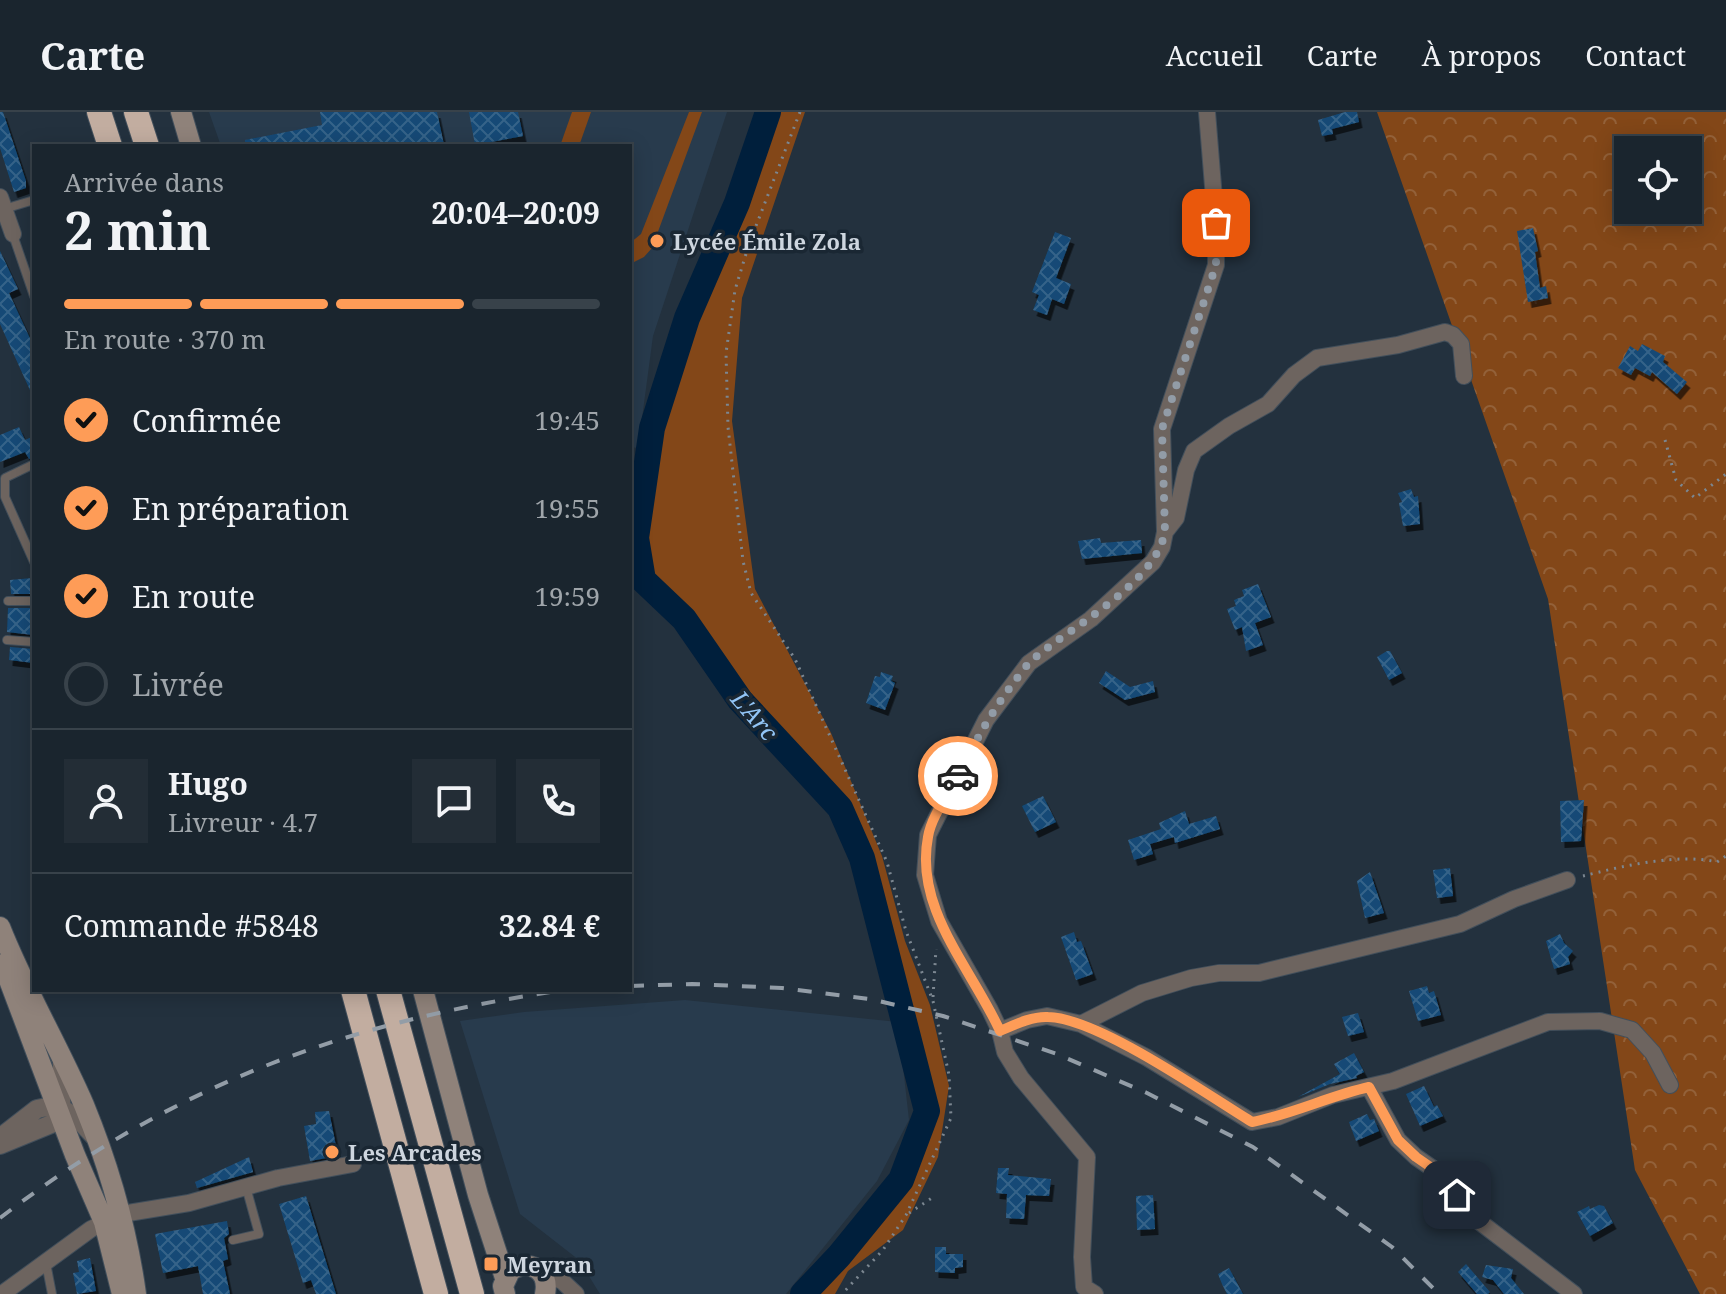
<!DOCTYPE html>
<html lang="fr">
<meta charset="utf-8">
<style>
:root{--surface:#1a252e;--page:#232d36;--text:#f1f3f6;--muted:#9fa5aa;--line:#38424a;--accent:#fe9c57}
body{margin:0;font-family:"Noto Serif",serif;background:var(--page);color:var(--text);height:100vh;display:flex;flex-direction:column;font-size:30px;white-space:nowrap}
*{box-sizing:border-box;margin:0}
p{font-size:26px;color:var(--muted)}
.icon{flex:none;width:44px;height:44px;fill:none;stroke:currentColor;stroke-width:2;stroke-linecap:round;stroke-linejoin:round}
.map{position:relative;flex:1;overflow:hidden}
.sheet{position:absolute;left:32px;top:32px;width:600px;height:848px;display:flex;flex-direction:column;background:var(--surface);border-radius:0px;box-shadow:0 4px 20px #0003,0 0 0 2px var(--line)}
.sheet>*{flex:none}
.buttons{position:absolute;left:1614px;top:24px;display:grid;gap:16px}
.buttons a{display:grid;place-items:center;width:88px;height:88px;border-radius:0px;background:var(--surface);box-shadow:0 4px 20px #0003,0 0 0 2px var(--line);font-size:40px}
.pin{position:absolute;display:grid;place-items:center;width:68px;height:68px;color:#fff;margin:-34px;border-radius:16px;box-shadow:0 4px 12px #0006}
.courier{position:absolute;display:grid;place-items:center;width:80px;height:80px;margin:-40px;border:6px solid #fe9c57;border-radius:50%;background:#fff;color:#222;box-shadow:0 2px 10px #0007}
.overview em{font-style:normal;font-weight:700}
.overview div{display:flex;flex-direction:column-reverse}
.overview{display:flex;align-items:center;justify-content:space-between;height:136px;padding:0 32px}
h1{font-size:52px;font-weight:700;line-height:60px}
.bar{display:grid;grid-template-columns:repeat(4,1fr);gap:12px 8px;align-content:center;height:96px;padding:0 32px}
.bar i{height:10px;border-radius:6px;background:var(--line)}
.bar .on{background:var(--accent)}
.bar p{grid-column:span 4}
.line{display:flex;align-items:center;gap:20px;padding:0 32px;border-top:2px solid var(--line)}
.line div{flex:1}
.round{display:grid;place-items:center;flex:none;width:84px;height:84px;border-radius:0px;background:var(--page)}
ol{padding:0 32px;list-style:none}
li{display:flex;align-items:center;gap:24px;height:88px}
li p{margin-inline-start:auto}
li .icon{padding:8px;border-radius:50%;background:var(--accent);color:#111;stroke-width:4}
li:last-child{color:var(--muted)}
li i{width:44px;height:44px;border:4px solid var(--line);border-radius:50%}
header{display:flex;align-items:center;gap:48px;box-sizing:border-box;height:112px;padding:0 40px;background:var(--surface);border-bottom:2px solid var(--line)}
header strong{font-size:38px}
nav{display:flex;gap:44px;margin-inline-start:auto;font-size:28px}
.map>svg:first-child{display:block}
.built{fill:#283b4d}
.green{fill:#834718}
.forest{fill:url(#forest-crowns);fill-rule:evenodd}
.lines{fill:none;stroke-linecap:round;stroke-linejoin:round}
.river{stroke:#001f3c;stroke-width:26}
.building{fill:url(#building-cross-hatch);filter:url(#shadow)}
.service-casing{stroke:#424f5b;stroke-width:10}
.minor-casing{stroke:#424f5b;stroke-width:18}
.tertiary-casing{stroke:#424f5b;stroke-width:20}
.secondary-casing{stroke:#424f5b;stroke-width:22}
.motorway-casing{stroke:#424f5b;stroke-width:26}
.path{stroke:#7c8791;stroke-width:3;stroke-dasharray:2 6;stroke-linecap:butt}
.service{stroke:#6d645f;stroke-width:8}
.minor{stroke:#6d645f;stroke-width:16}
.tertiary{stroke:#6d645f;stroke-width:18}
.secondary{stroke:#8f827a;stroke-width:20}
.motorway{stroke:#c2ada0;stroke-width:24}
.rail{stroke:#939da7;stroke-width:4;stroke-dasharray:14 14;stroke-linecap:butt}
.done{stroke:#929ca7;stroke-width:8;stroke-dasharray:0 14.4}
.route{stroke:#fe9c57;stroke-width:10}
.poi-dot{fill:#fe9c57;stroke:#1a2733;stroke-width:3}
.labels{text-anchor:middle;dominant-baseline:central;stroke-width:7;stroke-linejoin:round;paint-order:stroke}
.poi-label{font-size:22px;font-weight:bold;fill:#ced6df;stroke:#1a2733;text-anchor:start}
.water-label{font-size:24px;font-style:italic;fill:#92c4f5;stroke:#1a2733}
</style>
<header>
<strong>Carte</strong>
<nav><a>Accueil</a><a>Carte</a><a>À propos</a><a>Contact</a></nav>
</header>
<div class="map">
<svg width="1726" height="1182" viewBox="0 0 1726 1182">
<defs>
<pattern id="forest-crowns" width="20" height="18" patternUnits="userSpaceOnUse" patternTransform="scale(2)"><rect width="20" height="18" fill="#834718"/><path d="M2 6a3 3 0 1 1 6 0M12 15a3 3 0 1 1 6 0" fill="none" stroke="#936139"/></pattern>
<pattern id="building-cross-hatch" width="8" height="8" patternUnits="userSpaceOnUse" patternTransform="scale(2)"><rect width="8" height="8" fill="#154a76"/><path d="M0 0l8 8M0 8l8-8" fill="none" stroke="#366389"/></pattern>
<filter id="shadow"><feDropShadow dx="3.5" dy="6" stdDeviation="0" flood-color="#0009"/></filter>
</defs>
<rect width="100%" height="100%" fill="#23313e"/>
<path class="built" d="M209 0H727L653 224 638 336 630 335V34H221Z
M685 888 898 910 909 1008 877 1069 786 1182H600L579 1148 520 1102 460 909 524 900Z"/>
<path class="green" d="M572 0H591L579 34H560Z
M689 0H702L652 136 644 145 630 152V131L641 122Z
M767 0H805L742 186 732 309 755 477 831 621 882 744 905 829 930 893 949 974 938 1045 903 1118 848 1159 835 1182H803L839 1144 901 1068 927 999 862 746 840 696 740 588 684 507 643 468 636 426 652 316 687 206 737 91Z"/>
<path class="forest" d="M1377 0H1726V1182H1700L1635 1058 1548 487ZM1628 38H1688V98H1628Z"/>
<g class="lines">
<path class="river" d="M768 0 737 91 687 206 652 316 636 426 643 468 684 507 740 588 840 696 862 746 927 999 901 1068 839 1144 803 1182"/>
</g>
<path class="building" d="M0 0H3L26 69V76L14 80 0 36Z
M320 0H437L444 33 245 34V28L322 13Z
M469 0H518L523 24 475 33Z
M1345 0H1357L1359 10 1332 17 1333 22 1322 24 1318 8Z
M1533 116 1538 139 1535 140 1540 176 1546 174 1548 186 1528 190 1517 119Z
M1055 120 1071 126 1056 166 1071 172 1064 192 1052 187 1047 203 1033 198 1039 183 1032 180Z
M0 139 18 177 9 181 34 235V287L0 212Z
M1642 232 1665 244 1663 250 1687 270 1677 282 1652 260 1650 264 1635 256 1631 263 1618 256 1630 234 1638 239Z
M19 315 25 328 34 324V345L29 347 25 340 0 350V323Z
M1411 377 1414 385 1418 384 1420 412 1403 414 1399 391 1402 390 1398 381Z
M1100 426 1101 431 1141 428 1142 441 1082 447 1078 429Z
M32 466 34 482H11L10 468Z
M1258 472 1271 505 1255 511 1263 533 1246 539 1242 515 1235 518 1227 497 1236 494 1234 488 1244 484 1242 478Z
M8 496H34V523L7 520Z
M10 535 34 537V551L9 548Z
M1387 539H1390L1402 561 1389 568 1377 545Z
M1106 559 1130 575 1153 569 1155 580 1125 588 1099 571Z
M881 560 893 564 891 569 895 571 885 598 866 591 875 564 880 565Z
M1043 684 1056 710 1035 720 1022 694Z
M1584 688 1581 729 1561 730 1560 689Z
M1185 699 1189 712 1216 704 1220 717 1175 731 1174 725 1150 732 1153 742 1134 748 1128 728 1161 717 1159 711Z
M1450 756 1453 784 1437 786 1433 758Z
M1370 760 1384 801 1365 806 1357 769Z
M1074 820 1077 830 1081 829 1093 862 1076 868 1061 825Z
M1560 822 1564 831 1573 839 1568 845 1570 852 1554 857 1546 829Z
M1427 874 1429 881 1434 879 1441 903 1418 909 1409 879Z
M1358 901 1364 920 1348 924 1342 905Z
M1354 941 1364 960 1356 964 1357 966 1330 972 1298 985 1340 962 1334 952Z
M1424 974 1434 995 1437 993 1443 1004 1420 1014 1406 982Z
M329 999 338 1044 310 1049 304 1014 316 1012 315 1000Z
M1367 1002 1370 1008 1374 1007 1379 1019 1356 1029 1349 1010Z
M249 1045 253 1060 197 1076 195 1070Z
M998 1056H1009L1008 1063 1051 1067 1049 1084 1026 1083 1024 1107 1006 1106 1007 1082 996 1081Z
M1153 1083 1155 1117 1137 1118 1136 1084Z
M306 1084 320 1130 336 1182H316L311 1168 303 1171 279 1092Z
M1599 1093 1604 1094 1613 1111 1590 1124 1577 1100 1589 1094 1590 1097Z
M227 1109 229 1122 224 1126 228 1147 223 1149 230 1182H203L198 1154 163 1161 155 1122Z
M935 1135H946V1142H963V1155L955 1156V1161L935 1160Z
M90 1146 96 1179 77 1182 73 1161 79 1160 77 1149Z
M1466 1152 1490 1180 1488 1182H1477L1458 1160Z
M1486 1153 1513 1157 1511 1166 1524 1182H1504L1493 1168 1482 1165Z
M1229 1156 1243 1182H1227L1222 1172 1218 1162Z"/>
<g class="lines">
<g class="service-casing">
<path id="service" d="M4 97 34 88
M13 123 34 184
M34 352 5 366V385L34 450
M8 489H34
M7 528 34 530
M233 1128 259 1122 246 1075
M46 1151 52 1182"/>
</g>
<g class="minor-casing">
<path id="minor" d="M0 85 13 122
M1165 420 1176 406 1186 358 1194 339 1229 314 1268 292 1294 263 1317 246 1398 233 1445 220 1453 223 1461 232 1464 264
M1081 912 1146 945 1252 1010 1278 1005 1333 983 1393 969 1548 910 1600 909 1632 918 1653 941 1670 973
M1000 919 1027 908 1047 904 1081 912 1142 881 1191 866 1219 861H1259L1460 812 1514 787 1567 768
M1369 975 1398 1028 1416 1045 1442 1063 1472 1104 1574 1182
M542 1161 562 1169 576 1182
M2 1182 91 1117 122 1102 189 1091 278 1066 353 1052
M1095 1182 1084 1175 1082 1145 1087 1045 1021 966 1005 940 1000 919 990 898 939 809 925 763 928 723 986 608 1029 551 1091 507 1153 450 1162 435 1165 420 1162 317 1216 153V111L1207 0"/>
</g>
<g class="tertiary-casing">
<path id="tertiary" d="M2 1024 37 997 56 993 76 1005 95 1025
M0 1033 61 1008 62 949"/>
</g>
<g class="secondary-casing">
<path id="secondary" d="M181 0 191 34
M0 815C24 876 58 933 84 993 109 1054 127 1117 136 1182
M3 852 75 1043 104 1110 122 1182
M423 878 478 1083 505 1166
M505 1182 503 1174 510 1159C529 1146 550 1158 545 1182"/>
</g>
<g class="motorway-casing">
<path id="motorway" d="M99 0 110 34
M136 0 147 34
M353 878 436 1182
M388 878 472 1182"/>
</g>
<path class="path" d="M800 0 749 132 735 178 726 241 728 315 743 449 751 481 795 547 887 750 906 819 933 889 949 963 951 1006 906 1103 883 1138 842 1182
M1665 328 1676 368 1695 386 1726 362
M1583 764C1623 754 1677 741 1717 750L1726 744
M933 885 936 837
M909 1101 935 1084"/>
<use href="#service" class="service"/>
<use href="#minor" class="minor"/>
<use href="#tertiary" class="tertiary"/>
<use href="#secondary" class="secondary"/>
<use href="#motorway" class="motorway"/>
<path class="rail" d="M630 874 692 872 782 876 870 887 943 904 1057 942 1147 981 1253 1035 1392 1135 1439 1182
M0 1106C175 972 348 909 565 878"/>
</g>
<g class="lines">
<path class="done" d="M958 664C974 632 989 604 1011 574 1017 567 1023 557 1030 550 1069 515 1154 474 1165 420L1162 317 1216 153V111"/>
<path class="route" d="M958 664C948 683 931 705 928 725 914 797 972 857 1000 919 1014 913 1032 904 1048 905 1098 906 1206 982 1252 1010 1293 1002 1329 984 1369 975L1398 1028 1416 1045 1442 1063 1457 1083"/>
</g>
<g class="poi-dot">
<circle cx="657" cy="129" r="8"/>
<circle cx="332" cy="1040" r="8"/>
<rect x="483" y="1144" width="16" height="16" rx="4"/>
</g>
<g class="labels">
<g class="poi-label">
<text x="673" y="129">Lycée Émile Zola</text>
<text x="348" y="1040">Les Arcades</text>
<text x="507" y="1152">Meyran</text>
</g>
<g class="water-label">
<text transform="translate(755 603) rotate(49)">L'Arc</text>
</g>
</g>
</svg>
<div class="buttons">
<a><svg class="icon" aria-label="locate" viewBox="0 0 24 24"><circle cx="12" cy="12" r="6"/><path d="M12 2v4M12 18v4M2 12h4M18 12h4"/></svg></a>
</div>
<div class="pin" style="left:1216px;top:111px;background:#ea580c"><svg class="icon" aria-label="bag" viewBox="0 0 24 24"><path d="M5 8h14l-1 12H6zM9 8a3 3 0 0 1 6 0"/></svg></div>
<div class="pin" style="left:1457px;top:1083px;background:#1f2937"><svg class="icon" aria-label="home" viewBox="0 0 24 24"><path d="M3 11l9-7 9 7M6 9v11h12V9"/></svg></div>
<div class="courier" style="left:958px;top:664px"><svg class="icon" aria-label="car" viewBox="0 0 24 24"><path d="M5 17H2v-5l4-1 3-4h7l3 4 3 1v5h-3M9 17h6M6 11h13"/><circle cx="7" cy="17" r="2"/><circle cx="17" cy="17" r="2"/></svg></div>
<section class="sheet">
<div class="overview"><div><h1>2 min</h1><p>Arrivée dans</p></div><em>20:04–20:09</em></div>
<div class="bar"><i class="on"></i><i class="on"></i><i class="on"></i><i></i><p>En route · 370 m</p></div>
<ol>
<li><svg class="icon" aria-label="check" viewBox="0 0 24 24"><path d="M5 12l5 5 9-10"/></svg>Confirmée<p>19:45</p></li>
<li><svg class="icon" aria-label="check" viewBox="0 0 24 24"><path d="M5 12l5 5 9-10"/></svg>En préparation<p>19:55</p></li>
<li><svg class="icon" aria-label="check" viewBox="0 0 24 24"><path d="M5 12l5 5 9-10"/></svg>En route<p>19:59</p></li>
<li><i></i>Livrée</li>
</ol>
<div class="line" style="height:144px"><a class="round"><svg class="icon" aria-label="person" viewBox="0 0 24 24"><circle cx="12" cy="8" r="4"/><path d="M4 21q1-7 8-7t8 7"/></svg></a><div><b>Hugo</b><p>Livreur · 4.7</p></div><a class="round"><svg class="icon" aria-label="chat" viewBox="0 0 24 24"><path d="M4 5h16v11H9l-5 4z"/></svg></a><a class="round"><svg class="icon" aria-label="phone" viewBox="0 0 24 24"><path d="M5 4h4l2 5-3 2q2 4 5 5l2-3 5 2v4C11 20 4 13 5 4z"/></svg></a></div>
<div class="line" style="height:104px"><div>Commande #5848</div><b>32.84 €</b></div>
</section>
</div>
